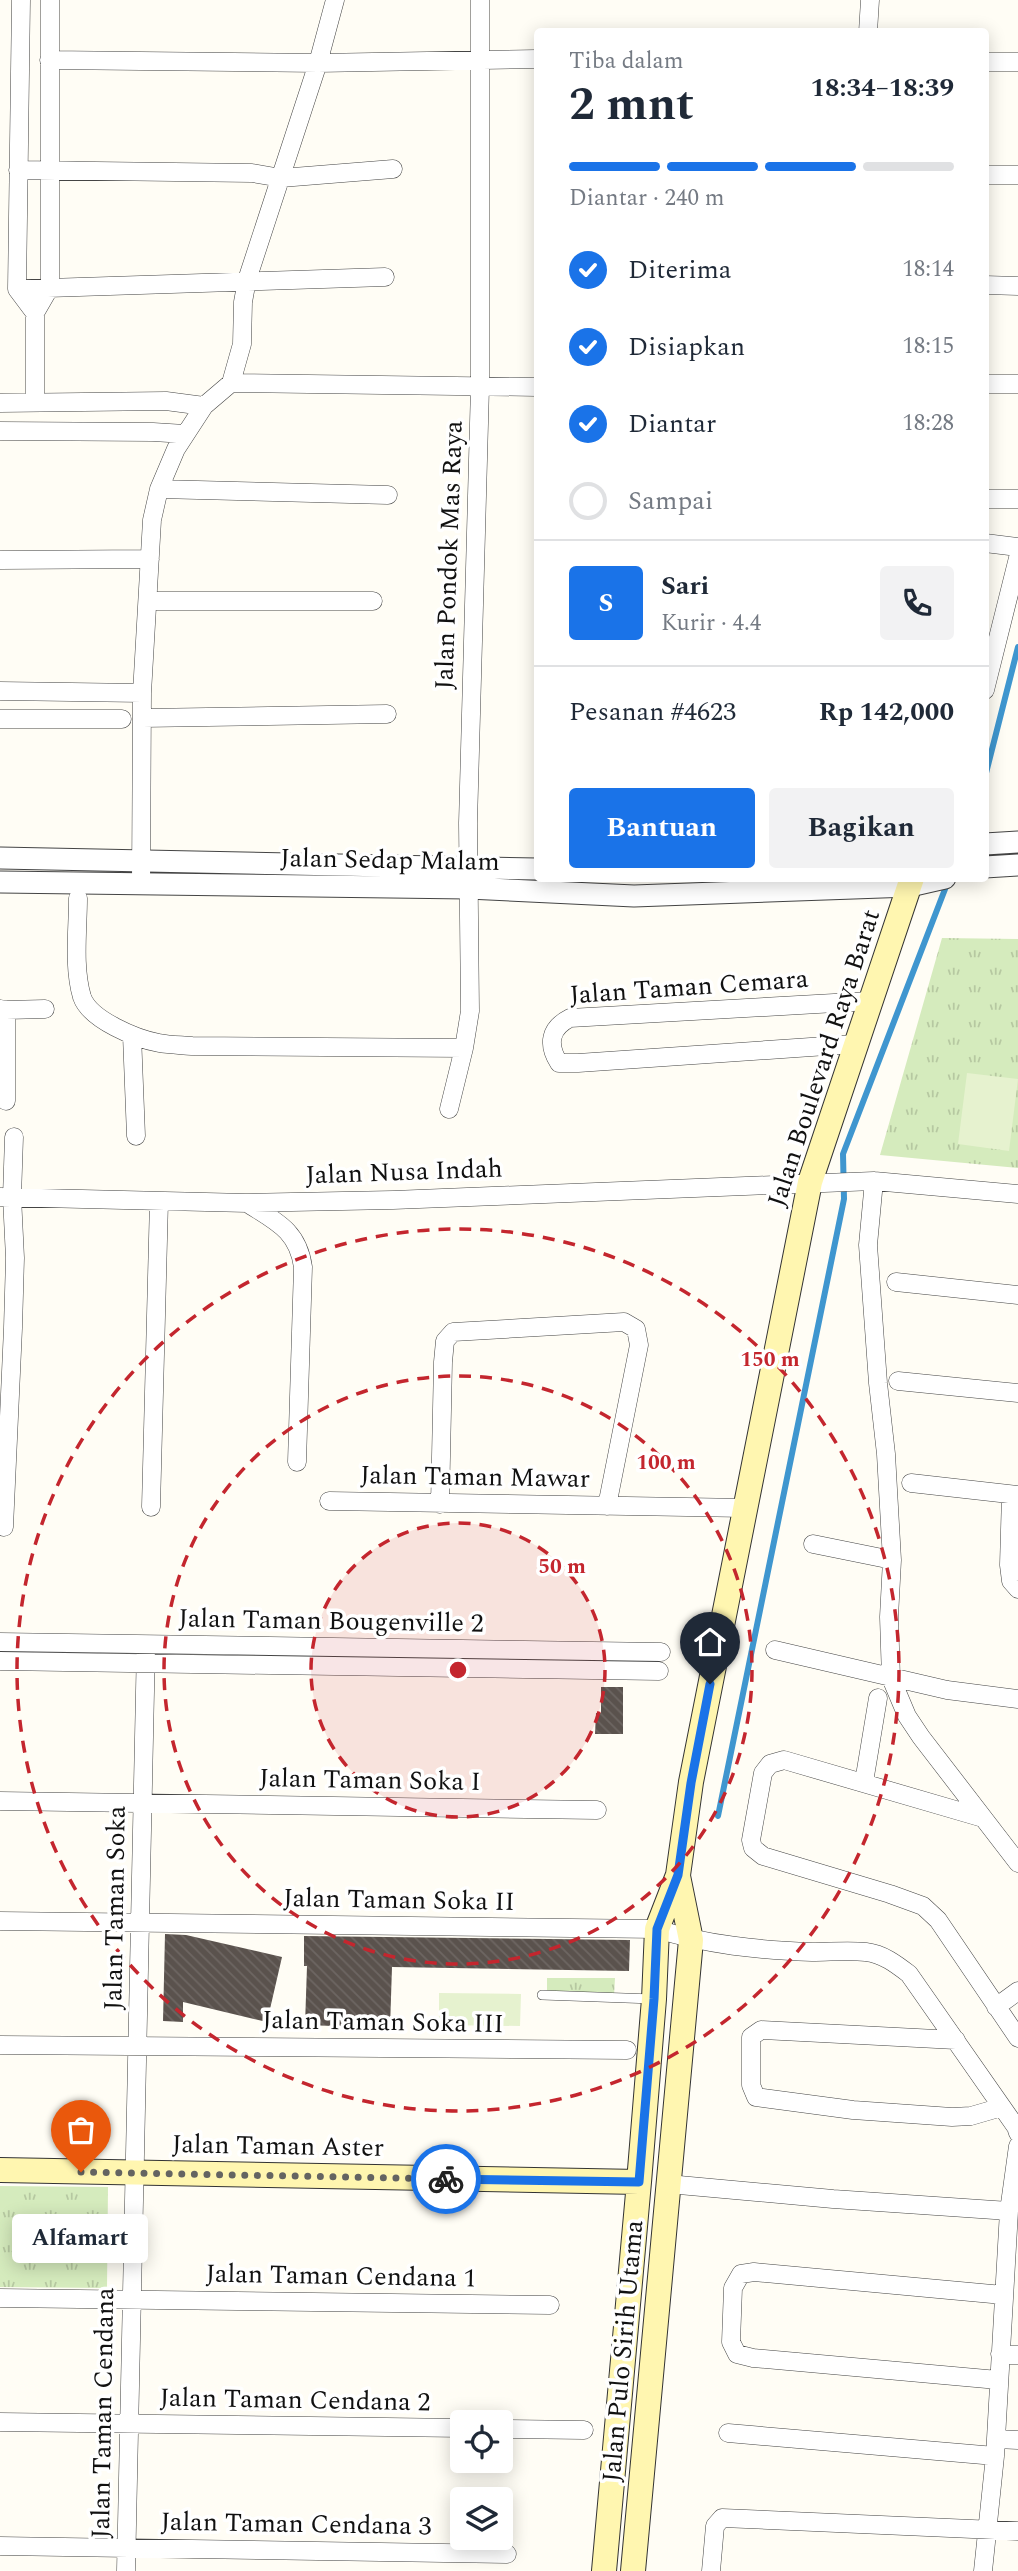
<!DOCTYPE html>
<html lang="id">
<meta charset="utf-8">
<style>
:root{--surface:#fff;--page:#f2f2f3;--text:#1f2937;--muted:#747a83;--line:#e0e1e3;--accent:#1a73e8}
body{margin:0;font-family:Spectral,serif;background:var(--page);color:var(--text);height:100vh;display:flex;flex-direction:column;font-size:26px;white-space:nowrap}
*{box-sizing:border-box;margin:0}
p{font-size:23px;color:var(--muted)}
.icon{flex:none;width:38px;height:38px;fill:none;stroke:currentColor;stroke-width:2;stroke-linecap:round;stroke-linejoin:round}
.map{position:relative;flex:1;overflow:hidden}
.drawer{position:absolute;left:534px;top:28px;width:455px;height:854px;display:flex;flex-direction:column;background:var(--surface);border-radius:7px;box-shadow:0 4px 18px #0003}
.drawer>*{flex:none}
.buttons{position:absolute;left:450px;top:2410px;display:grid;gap:14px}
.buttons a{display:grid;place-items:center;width:63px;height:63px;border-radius:7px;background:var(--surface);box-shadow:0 4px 18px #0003;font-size:35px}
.pin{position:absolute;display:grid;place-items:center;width:60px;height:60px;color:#fff;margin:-72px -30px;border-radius:50% 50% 50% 0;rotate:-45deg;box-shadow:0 0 7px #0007}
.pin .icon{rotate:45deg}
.courier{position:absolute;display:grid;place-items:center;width:70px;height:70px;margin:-35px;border:5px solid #1a73e8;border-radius:50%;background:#fff;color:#222;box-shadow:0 2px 9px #0007}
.bubble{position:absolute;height:49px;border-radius:7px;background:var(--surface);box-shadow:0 4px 18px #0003;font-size:23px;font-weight:700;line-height:49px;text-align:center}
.headline em{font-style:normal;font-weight:700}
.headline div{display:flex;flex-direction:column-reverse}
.headline{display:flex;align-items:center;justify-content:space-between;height:119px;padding:0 35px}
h1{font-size:46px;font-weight:700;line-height:52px}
.bar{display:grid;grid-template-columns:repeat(4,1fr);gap:10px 7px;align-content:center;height:84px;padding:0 35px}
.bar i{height:9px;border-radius:5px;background:var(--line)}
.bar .on{background:var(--accent)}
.bar p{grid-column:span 4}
.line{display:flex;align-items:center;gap:18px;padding:0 35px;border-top:2px solid var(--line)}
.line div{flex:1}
.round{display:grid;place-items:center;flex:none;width:74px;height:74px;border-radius:7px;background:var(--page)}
ol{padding:0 35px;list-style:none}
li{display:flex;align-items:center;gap:21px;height:77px}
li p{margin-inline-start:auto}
li .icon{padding:7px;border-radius:50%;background:var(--accent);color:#fff;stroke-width:4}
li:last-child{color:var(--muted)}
li i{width:38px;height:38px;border:4px solid var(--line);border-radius:50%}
.button{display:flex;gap:14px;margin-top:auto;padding:14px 35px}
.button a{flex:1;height:80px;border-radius:7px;background:var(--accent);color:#fff;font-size:28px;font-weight:700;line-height:80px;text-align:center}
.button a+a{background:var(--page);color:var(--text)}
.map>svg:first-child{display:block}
.grass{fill:url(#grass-tufts)}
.pitch{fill:#e6f2cf}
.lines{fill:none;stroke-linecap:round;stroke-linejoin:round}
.stream{stroke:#3f96cf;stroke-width:6}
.building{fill:url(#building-back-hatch)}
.service-casing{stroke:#444;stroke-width:10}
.minor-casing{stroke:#444;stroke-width:19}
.tertiary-casing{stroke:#444;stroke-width:23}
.secondary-casing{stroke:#333;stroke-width:26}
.service{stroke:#fff;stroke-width:9}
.minor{stroke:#fff;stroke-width:18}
.tertiary{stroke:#fff;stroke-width:21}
.secondary{stroke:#fff6b0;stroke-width:24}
.done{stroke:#646461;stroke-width:7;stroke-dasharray:0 12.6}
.route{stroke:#1a73e8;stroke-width:9}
.ring{fill:none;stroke:#c4262e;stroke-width:3.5;stroke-dasharray:12 9}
.labels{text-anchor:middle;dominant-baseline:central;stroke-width:7;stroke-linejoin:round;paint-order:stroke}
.street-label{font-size:26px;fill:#111;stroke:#fff}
.centre{fill:#c4262e;stroke:#fff;stroke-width:3.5}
.ring-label{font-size:21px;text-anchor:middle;font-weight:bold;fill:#c4262e;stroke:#fff;stroke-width:7;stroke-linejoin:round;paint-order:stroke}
</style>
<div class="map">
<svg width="1018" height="2571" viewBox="0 0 1018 2571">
<defs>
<pattern id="grass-tufts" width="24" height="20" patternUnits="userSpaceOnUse" patternTransform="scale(1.75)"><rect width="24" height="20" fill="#d5ebbd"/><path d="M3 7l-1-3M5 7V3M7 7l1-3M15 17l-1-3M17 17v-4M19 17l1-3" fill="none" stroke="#b6c8a1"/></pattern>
<pattern id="building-back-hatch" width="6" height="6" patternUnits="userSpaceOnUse" patternTransform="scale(1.75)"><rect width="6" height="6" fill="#5a524d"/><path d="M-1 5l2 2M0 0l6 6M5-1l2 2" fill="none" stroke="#6d6662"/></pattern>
</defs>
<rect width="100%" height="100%" fill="#fffdf5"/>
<path class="grass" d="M942 938 1018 939V1168L880 1155Z
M547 1978H615L614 1996 547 1994Z
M0 2186 108 2187 107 2288 0 2287Z"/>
<path class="pitch" d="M967 1073 1018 1079 1009 1151 958 1144Z
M439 1993 521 1994 520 2026 439 2025Z"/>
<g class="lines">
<path class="stream" d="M985 777 1018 647
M718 1816 844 1199 843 1154 947 884"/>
</g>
<path class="building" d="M601 1687H623V1734H595L596 1713H601Z
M165 1934 186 1935 282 1957 267 2022 183 2002V2022L163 2021Z
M304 1936 630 1940 629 1971 392 1967 390 2028 305 2025 307 1966H304Z"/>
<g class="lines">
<g class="service-casing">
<path id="service" d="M542 1995 653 1999"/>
</g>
<g class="minor-casing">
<path id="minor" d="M21 0 17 289 35 313 50 287V0
M868 32 870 0
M49 60 318 63 537 59
M985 62H1018
M18 170 252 173 281 178 393 169
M985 175H1018
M985 285 1018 286
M17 289 385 277
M231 383 537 387
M985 384H1018
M35 402V313
M0 403 166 401 204 406
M0 431 153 432 185 434
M159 489 388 495
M985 499H1018
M985 543 1018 547
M0 560 150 559
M148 601H373
M985 690 1018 558
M0 691 142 693
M143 718 387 714
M0 719H122
M141 883 142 693 152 520 159 489 176 449 204 406 231 383 242 344 243 302 247 280 318 63 335 0
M78 898C78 930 73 967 82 997 90 1020 137 1039 159 1043 170 1045 181 1045 192 1046L464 1048
M0 1009 6 1010V1101
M6 1010 45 1009
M132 1035 136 1136
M855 1044 578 1063H559C547 1044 550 1028 570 1018L870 1001
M449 1109 464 1048 470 1011 468 823 480 387V0
M874 1181 868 1245 878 1383 886 1454 892 1560 889 1617 891 1678 907 1716 921 1737 1018 1863
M0 1197 247 1203 393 1200 874 1181 1018 1194
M247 1203C275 1221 298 1230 303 1267L297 1462
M896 1282 1018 1295
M898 1381 1018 1393
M911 1483 1018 1495
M1011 1495 1009 1565 1011 1581 1018 1589
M329 1501 746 1508
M440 1504 443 1362 445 1341 453 1332 624 1322 636 1329 639 1345 607 1506
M151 1507 159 1201
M4 1527 13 1328 15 1258 12 1197 14 1137
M813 1544 892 1560
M0 1642 661 1652
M775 1650 947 1690 1018 1699
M0 1661 659 1671
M864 1782 878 1698
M0 1801 597 1810
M983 1818 784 1760 770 1764 763 1773 751 1840 753 1848 763 1856 890 1894 923 1906 938 1920 1018 2038
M0 1921 657 1929C707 1945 759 1950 812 1952 830 1952 849 1950 866 1952 883 1954 896 1964 909 1974L1016 2127 1018 2133
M996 2007 1018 1991
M956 2040 761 2030 751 2037V2085L756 2097 853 2110 952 2117 971 2116 1002 2107
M0 2045 627 2050
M668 2184 833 2199 1009 2211
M0 2298 550 2305
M1000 2354 1018 2355
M998 2380 753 2358 737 2354 731 2342 733 2288 741 2274 754 2272 1003 2295
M0 2422 462 2428
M500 2429 584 2430
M728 2433 995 2456
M996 2439 1018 2440
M0 2546 507 2554
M126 2571 146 1645
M711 2571 715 2526 722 2518 1018 2531
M983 2571 995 2456 1009 2211 1018 2146"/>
</g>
<g class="tertiary-casing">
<path id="tertiary" d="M985 844 1018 842
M0 858 537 869
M985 867 1018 865
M0 882 468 888 634 896 910 886 945 878"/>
</g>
<g class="secondary-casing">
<path id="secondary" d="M0 2170 639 2182
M604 2571 639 2182 654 1999 657 1929 678 1875 691 1782 810 1182 912 878
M633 2571 691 1940 678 1876"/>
</g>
<use href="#service" class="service"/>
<use href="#minor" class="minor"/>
<use href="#tertiary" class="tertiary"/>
<use href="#secondary" class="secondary"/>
</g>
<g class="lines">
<path class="done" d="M81 2172 446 2179"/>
<path class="route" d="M446 2179 639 2182 654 1999 657 1929 678 1875 691 1783 710 1684"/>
</g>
<circle cx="458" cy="1670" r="147" fill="#c4262e" fill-opacity=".12"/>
<g class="ring">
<circle cx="458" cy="1670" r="147"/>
<circle cx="458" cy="1670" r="294"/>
<circle cx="458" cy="1670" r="441"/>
</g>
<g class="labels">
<g class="street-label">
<text transform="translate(449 555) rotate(-88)">Jalan Pondok Mas Raya</text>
<text transform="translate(390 860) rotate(1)">Jalan Sedap Malam</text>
<text transform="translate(689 987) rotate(-4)">Jalan Taman Cemara</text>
<text transform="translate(824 1058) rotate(-72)">Jalan Boulevard Raya Barat</text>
<text transform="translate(404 1172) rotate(-2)">Jalan Nusa Indah</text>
<text transform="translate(475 1477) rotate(1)">Jalan Taman Mawar</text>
<text transform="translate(331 1621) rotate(1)">Jalan Taman Bougenville 2</text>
<text transform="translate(370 1780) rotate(1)">Jalan Taman Soka I</text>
<text transform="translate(399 1900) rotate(1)">Jalan Taman Soka II</text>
<text transform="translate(115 1908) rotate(-89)">Jalan Taman Soka</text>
<text transform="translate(383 2022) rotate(1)">Jalan Taman Soka III</text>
<text transform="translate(278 2146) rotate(1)">Jalan Taman Aster</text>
<text transform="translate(341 2276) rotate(1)">Jalan Taman Cendana 1</text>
<text transform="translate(623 2351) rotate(-85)">Jalan Pulo Sirih Utama</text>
<text transform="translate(295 2400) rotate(1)">Jalan Taman Cendana 2</text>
<text transform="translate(103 2413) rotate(-89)">Jalan Taman Cendana</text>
<text transform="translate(296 2524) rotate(1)">Jalan Taman Cendana 3</text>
</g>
</g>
<circle cx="458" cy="1670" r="10" class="centre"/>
<g class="ring-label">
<text x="770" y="1366">150 m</text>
<text x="666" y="1469">100 m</text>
<text x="562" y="1573">50 m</text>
</g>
</svg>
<div class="buttons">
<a><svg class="icon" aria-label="locate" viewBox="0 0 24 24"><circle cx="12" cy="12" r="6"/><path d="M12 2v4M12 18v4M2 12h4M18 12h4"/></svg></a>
<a><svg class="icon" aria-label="layers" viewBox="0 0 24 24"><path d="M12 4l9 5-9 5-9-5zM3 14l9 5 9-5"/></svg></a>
</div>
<div class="pin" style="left:81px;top:2172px;background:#ea580c"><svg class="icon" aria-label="bag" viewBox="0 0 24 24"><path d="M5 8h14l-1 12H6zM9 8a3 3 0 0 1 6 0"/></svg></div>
<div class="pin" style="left:710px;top:1684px;background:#1f2937"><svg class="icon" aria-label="home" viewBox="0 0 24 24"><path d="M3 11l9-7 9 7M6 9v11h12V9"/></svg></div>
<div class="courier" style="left:446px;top:2179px"><svg class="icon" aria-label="bike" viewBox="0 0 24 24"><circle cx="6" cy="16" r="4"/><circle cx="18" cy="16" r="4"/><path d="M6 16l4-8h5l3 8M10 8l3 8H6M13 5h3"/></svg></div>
<div class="bubble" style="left:12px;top:2214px;width:136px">Alfamart</div>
<section class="drawer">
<div class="headline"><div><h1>2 mnt</h1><p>Tiba dalam</p></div><em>18:34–18:39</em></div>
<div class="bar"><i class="on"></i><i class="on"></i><i class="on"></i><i></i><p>Diantar · 240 m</p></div>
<ol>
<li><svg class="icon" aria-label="check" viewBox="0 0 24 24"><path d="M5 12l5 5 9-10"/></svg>Diterima<p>18:14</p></li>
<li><svg class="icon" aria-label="check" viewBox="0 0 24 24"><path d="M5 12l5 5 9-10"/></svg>Disiapkan<p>18:15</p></li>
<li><svg class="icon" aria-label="check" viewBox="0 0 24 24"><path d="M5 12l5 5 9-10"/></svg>Diantar<p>18:28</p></li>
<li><i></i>Sampai</li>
</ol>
<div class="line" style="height:126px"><b class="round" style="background:var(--accent);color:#fff">S</b><div><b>Sari</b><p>Kurir · 4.4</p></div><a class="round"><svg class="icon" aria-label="phone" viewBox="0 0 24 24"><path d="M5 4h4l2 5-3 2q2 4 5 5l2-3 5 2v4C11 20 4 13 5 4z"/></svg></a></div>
<div class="line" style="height:91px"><div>Pesanan #4623</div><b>Rp 142,000</b></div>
<div class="button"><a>Bantuan</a><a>Bagikan</a></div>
</section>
</div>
